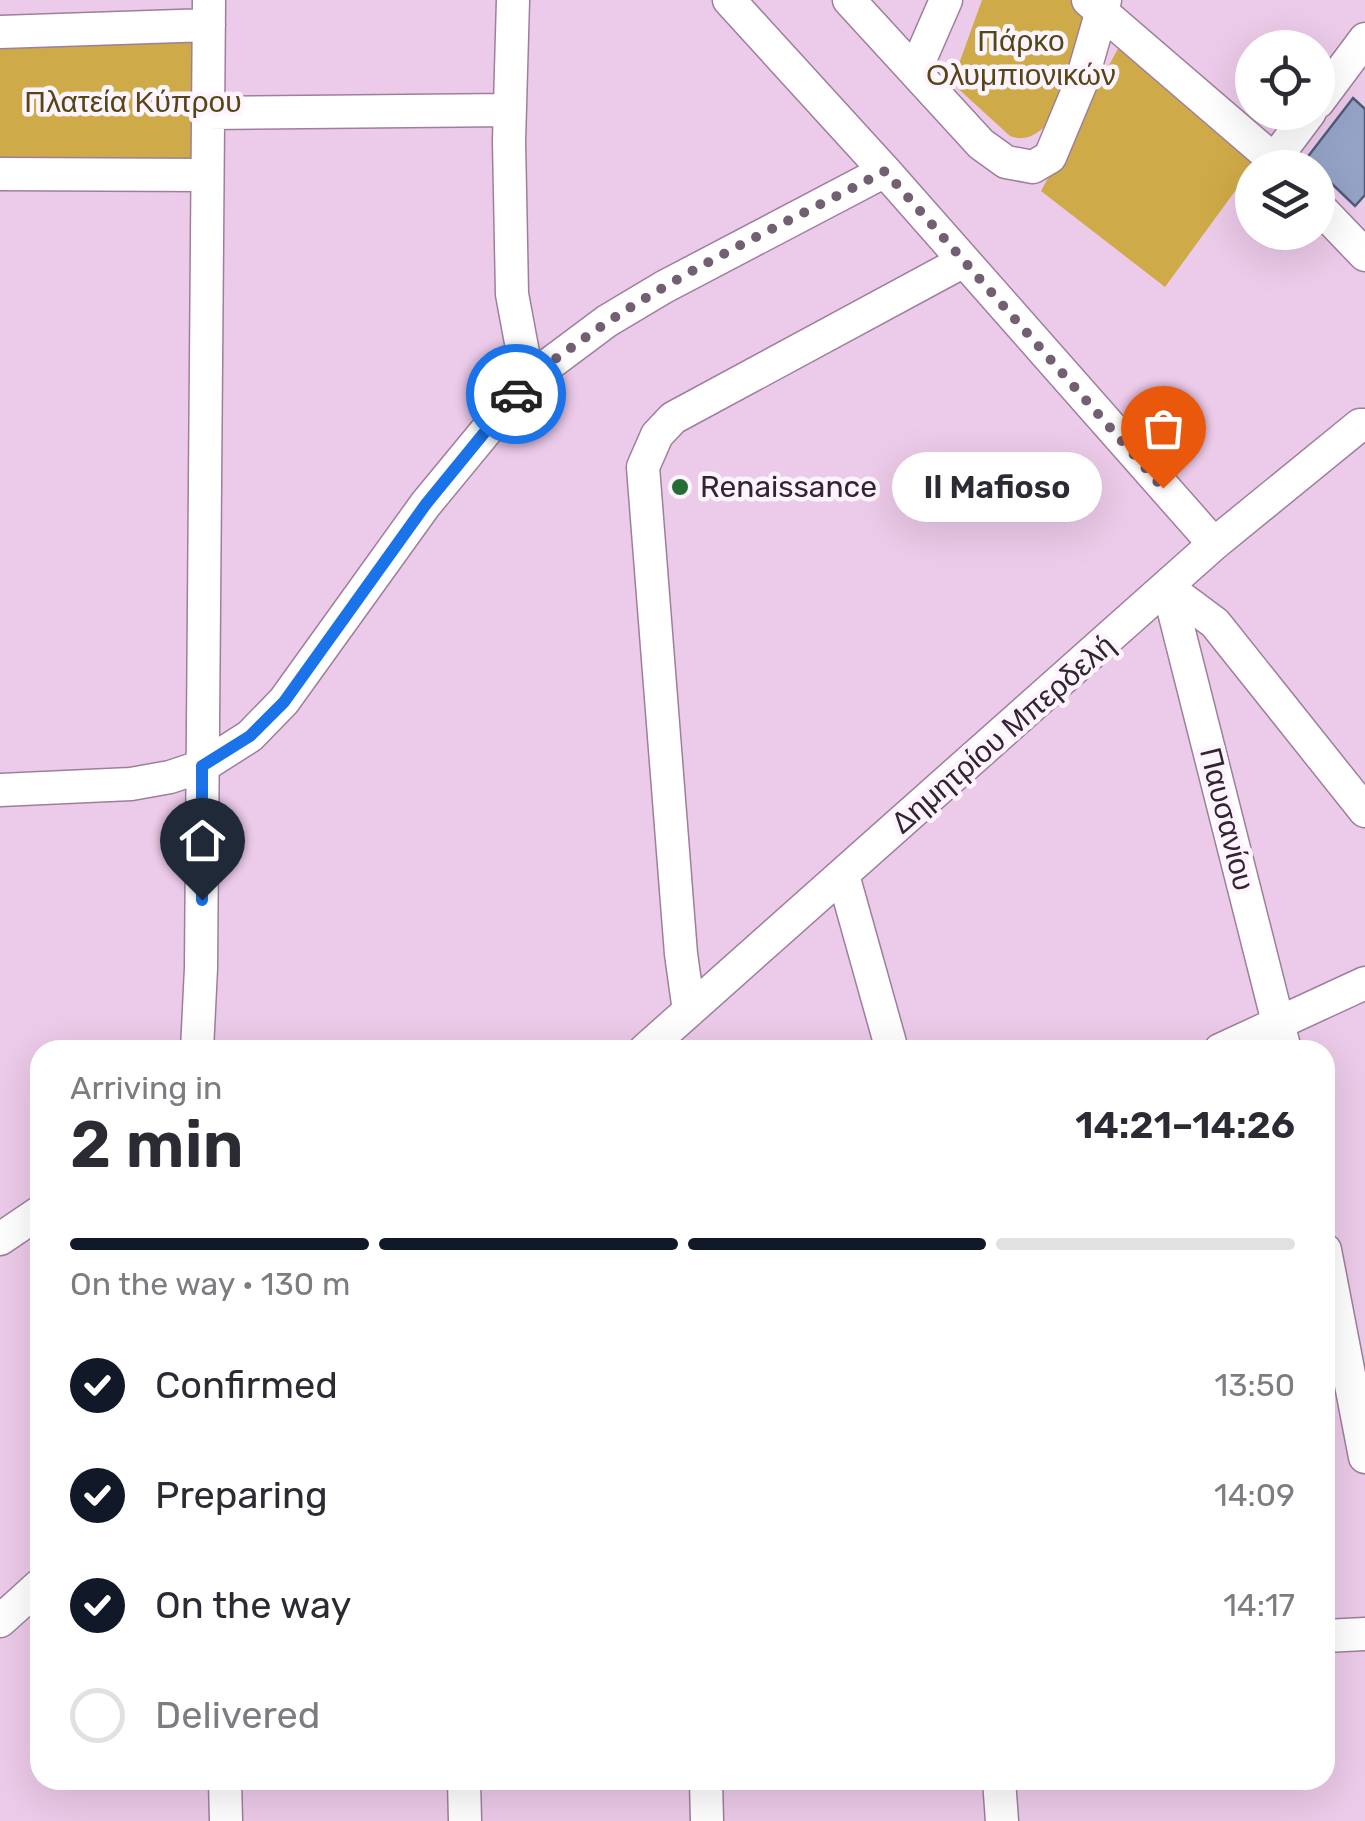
<!DOCTYPE html>
<meta charset="utf-8">
<style>
:root{--surface:#fff;--page:#f7f7f7;--text:#2b2b33;--muted:#7c7c81;--line:#e1e1e2;--accent:#111827}
body{margin:0;font-family:Rubik,sans-serif;background:var(--page);color:var(--text);height:100vh;display:flex;flex-direction:column;font-size:38px;white-space:nowrap}
*{box-sizing:border-box;margin:0}
p{font-size:32px;color:var(--muted)}
.icon{flex:none;width:55px;height:55px;fill:none;stroke:currentColor;stroke-width:2;stroke-linecap:round;stroke-linejoin:round}
.map{position:relative;flex:1;overflow:hidden}
.sheet{position:absolute;left:30px;top:1040px;width:1305px;height:750px;display:flex;flex-direction:column;background:var(--surface);border-radius:30px;box-shadow:0 10px 40px #0002}
.sheet>*{flex:none}
.fabs{position:absolute;left:1235px;top:30px;display:grid;gap:20px}
.fabs a{display:grid;place-items:center;width:100px;height:100px;border-radius:50%;background:var(--surface);box-shadow:0 10px 40px #0002;font-size:50px}
.pin{position:absolute;display:grid;place-items:center;width:85px;height:85px;color:#fff;margin:-102px -42px;border-radius:50% 50% 50% 0;rotate:-45deg;box-shadow:0 0 10px #0007}
.pin .icon{rotate:45deg}
.courier{position:absolute;display:grid;place-items:center;width:100px;height:100px;margin:-50px;border:8px solid #1a73e8;border-radius:50%;background:#fff;color:#222;box-shadow:0 2px 12px #0007}
.bubble{position:absolute;height:70px;border-radius:35px;background:var(--surface);box-shadow:0 10px 40px #0002;font-size:32px;font-weight:600;line-height:70px;text-align:center}
.overview em{font-style:normal;font-weight:600}
.overview div{display:flex;flex-direction:column-reverse}
.overview{display:flex;align-items:center;justify-content:space-between;height:170px;padding:0 40px}
h1{font-size:65px;font-weight:600;line-height:75px}
.bar{display:grid;grid-template-columns:repeat(4,1fr);gap:15px 10px;align-content:center;height:120px;padding:0 40px}
.bar i{height:12px;border-radius:8px;background:var(--line)}
.bar .current{background:var(--accent)}
.bar p{grid-column:span 4}
ol{padding:0 40px;list-style:none}
li{display:flex;align-items:center;gap:30px;height:110px}
li p{margin-inline-start:auto}
li .icon{padding:10px;border-radius:50%;background:var(--accent);color:#fff;stroke-width:4}
li:last-child{color:var(--muted)}
li i{width:55px;height:55px;border:5px solid var(--line);border-radius:50%}
.map>svg:first-child{display:block}
.green{fill:#cfaa48}
.building{fill:#95a3c7;stroke:#4f5c7c;stroke-width:2.5}
.lines{fill:none;stroke-linecap:round;stroke-linejoin:round}
.minor-casing{stroke:#9e7f9b;stroke-width:35}
.minor{stroke:#fff;stroke-width:32}
.done{stroke:#725f71;stroke-width:10;stroke-dasharray:0 18}
.route{stroke:#1a73e8;stroke-width:12}
.poi-dot{fill:#266c37;stroke:#fef4fd;stroke-width:4}
.labels{text-anchor:middle;dominant-baseline:central;stroke-width:9;stroke-linejoin:round;paint-order:stroke}
.park-label{font-size:30px;fill:#564515;stroke:#fef4fd}
.poi-label{font-size:30px;fill:#312531;stroke:#fef4fd;text-anchor:start}
.street-label{font-size:30px;fill:#312531;stroke:#fef4fd}
</style>
<div class="map">
<svg width="1365" height="1821" viewBox="0 0 1365 1821">
<rect width="100%" height="100%" fill="#eccae9"/>
<path class="green" d="M982 0H1070L1083 11C1080 31 1081 56 1074 76 1066 101 1041 149 1010 136L952 83Z
M200 35 199 166 0 165V42Z
M1121 43 1257 161 1165 287 1041 191Z"/>
<path class="building" d="M1353 98 1365 109V195L1355 206 1306 159Z"/>
<g class="lines">
<g class="minor-casing">
<path id="minor" d="M513 0 509 141 512 294 528 380
M729 0 885 171 1214 544
M849 0 981 144 1006 162 1033 167 1050 157 1081 83 1105 0
M1088 0 1274 160
M0 32 209 25
M915 71 946 0
M1318 102 1365 39
M207 113 510 110
M1281 168 1274 160 1310 112
M0 174 205 175
M1318 206 1365 255
M1168 588 1285 1050
M1168 588 1215 623 1365 811
M0 790 131 784 170 777 203 766 250 736 284 701 425 505 528 380 607 321 664 287 885 171
M843 875 892 1050
M689 1011 681 954 643 467 657 435 673 418 962 262
M197 1050 201 968 209 0
M645 1050 1214 544 1360 425H1365
M1220 1050 1365 983
M0 1239 40 1212
M1325 1250 1365 1457
M0 1621 40 1585
M1325 1636 1365 1634
M225 1780 226 1821
M464 1780 465 1821
M706 1780 707 1821
M999 1780 1002 1821"/>
</g>
<use href="#minor" class="minor"/>
</g>
<g class="lines">
<path class="done" d="M516 394C532 374 554 360 575 345 670 275 781 226 885 171L1163 488"/>
<path class="route" d="M202 900V766L250 736 284 702 426 504 516 394"/>
</g>
<circle class="poi-dot" cx="680" cy="487" r="10"/>
<g class="labels">
<g class="park-label">
<text x="1021" y="41">Πάρκο<tspan x="1021" dy="34">Ολυμπιονικών</tspan></text>
<text x="133" y="102">Πλατεία Κύπρου</text>
</g>
<g class="poi-label">
<text x="700" y="487">Renaissance</text>
</g>
<g class="street-label">
<text transform="translate(1003 734) rotate(-41)">Δημητρίου Μπερδελή</text>
<text transform="translate(1227 819) rotate(76)">Παυσανίου</text>
</g>
</g>
</svg>
<div class="fabs">
<a><svg class="icon" aria-label="locate" viewBox="0 0 24 24"><circle cx="12" cy="12" r="6"/><path d="M12 2v4M12 18v4M2 12h4M18 12h4"/></svg></a>
<a><svg class="icon" aria-label="layers" viewBox="0 0 24 24"><path d="M12 4l9 5-9 5-9-5zM3 14l9 5 9-5"/></svg></a>
</div>
<div class="pin" style="left:1163px;top:488px;background:#ea580c"><svg class="icon" aria-label="bag" viewBox="0 0 24 24"><path d="M5 8h14l-1 12H6zM9 8a3 3 0 0 1 6 0"/></svg></div>
<div class="pin" style="left:202px;top:900px;background:#1f2937"><svg class="icon" aria-label="home" viewBox="0 0 24 24"><path d="M3 11l9-7 9 7M6 9v11h12V9"/></svg></div>
<div class="courier" style="left:516px;top:394px"><svg class="icon" aria-label="car" viewBox="0 0 24 24"><path d="M5 17H2v-5l4-1 3-4h7l3 4 3 1v5h-3M9 17h6M6 11h13"/><circle cx="7" cy="17" r="2"/><circle cx="17" cy="17" r="2"/></svg></div>
<div class="bubble" style="left:892px;top:452px;width:210px">Il Mafioso</div>
<section class="sheet">
<div class="overview"><div><h1>2 min</h1><p>Arriving in</p></div><em>14:21–14:26</em></div>
<div class="bar"><i class="current"></i><i class="current"></i><i class="current"></i><i></i><p>On the way · 130 m</p></div>
<ol>
<li><svg class="icon" aria-label="check" viewBox="0 0 24 24"><path d="M5 12l5 5 9-10"/></svg>Confirmed<p>13:50</p></li>
<li><svg class="icon" aria-label="check" viewBox="0 0 24 24"><path d="M5 12l5 5 9-10"/></svg>Preparing<p>14:09</p></li>
<li><svg class="icon" aria-label="check" viewBox="0 0 24 24"><path d="M5 12l5 5 9-10"/></svg>On the way<p>14:17</p></li>
<li><i></i>Delivered</li>
</ol>
</section>
</div>
